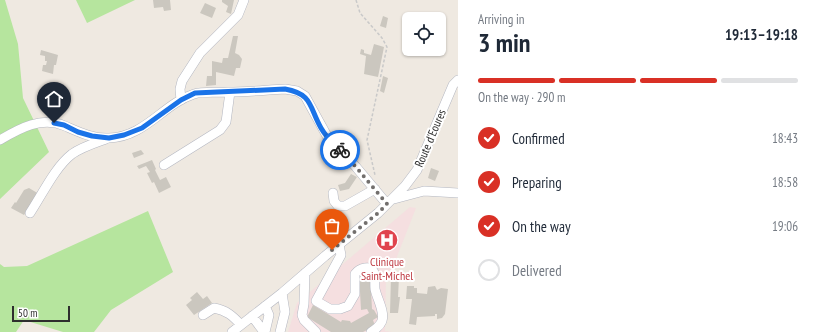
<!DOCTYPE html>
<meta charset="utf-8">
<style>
:root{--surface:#fff;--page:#f2f2f3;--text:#1f2937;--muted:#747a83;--line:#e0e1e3;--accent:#d93025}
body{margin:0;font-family:"PT Sans Narrow",sans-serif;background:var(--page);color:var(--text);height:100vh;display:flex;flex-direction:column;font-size:15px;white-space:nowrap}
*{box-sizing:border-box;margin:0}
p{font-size:13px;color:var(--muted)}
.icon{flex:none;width:22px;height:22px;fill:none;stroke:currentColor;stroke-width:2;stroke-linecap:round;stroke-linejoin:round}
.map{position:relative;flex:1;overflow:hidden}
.panel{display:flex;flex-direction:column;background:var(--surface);width:360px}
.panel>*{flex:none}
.fabs{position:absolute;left:402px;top:12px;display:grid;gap:8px}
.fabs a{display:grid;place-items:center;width:44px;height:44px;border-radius:6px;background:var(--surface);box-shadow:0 1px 3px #0004;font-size:20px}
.scale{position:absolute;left:12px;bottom:10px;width:58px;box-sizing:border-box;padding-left:4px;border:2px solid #2e2e2e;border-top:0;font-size:11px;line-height:14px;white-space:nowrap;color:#2e2e2e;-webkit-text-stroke:3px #fff;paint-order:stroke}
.pin{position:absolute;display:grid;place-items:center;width:34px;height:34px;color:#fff;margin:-41px -17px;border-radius:50% 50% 50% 0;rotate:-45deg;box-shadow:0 0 4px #0007}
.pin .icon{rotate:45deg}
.courier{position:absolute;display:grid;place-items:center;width:40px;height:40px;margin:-20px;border:3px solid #1a73e8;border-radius:50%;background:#fff;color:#222;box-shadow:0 1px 5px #0007}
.head em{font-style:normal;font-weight:800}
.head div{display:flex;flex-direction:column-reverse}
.head{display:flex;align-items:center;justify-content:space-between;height:68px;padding:0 20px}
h1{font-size:26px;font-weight:800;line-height:30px}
.bar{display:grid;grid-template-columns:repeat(4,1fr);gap:6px 4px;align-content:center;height:48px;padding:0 20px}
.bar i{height:5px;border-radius:3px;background:var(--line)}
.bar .active{background:var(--accent)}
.bar p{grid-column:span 4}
ol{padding:0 20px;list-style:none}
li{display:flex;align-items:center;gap:12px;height:44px}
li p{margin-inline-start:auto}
li .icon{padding:4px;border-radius:50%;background:var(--accent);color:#fff;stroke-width:4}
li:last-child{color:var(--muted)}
li i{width:22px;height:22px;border:2px solid var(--line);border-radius:50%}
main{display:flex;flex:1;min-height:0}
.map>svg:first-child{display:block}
.medical{fill:#f5dfe0}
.green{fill:#b6e59e}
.building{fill:#cbc7bf}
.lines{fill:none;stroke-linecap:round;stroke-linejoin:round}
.minor-casing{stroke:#b4b7c1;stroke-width:10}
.path{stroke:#c9c9c9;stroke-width:1.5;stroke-dasharray:3 2;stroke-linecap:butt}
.minor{stroke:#fff;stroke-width:9}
.done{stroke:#726f6d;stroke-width:4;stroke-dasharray:0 7.2}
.route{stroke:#1a73e8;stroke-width:5}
.labels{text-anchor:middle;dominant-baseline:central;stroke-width:4;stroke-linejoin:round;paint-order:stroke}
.street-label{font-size:12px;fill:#2e2e2e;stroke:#fff}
.health-label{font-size:12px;fill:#be3a42;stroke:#fff}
</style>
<main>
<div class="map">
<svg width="458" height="332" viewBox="0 0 458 332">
<rect width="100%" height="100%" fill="#efe9e1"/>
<path class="medical" d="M410 207 416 208 391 272 387 273 386 277 385 331 392 332H288L297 303Z"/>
<path class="green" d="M0 0H5L18 44 23 98 49 152 0 199Z
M76 0H135L87 23Z
M148 211 173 272 111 310 94 332H63L24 320 16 332H0V264L4 267 27 266Z"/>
<path class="building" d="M153 0H170L171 10 164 11 163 7 154 8Z
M222 0H234L231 14 226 12 228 6 222 2Z
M205 3 216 8 212 18 200 13Z
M383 16 388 18 386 28 380 26Z
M233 36H238L235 53 239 55 242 59 240 68H236L234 76 216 72V85L206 86 207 76H212V61L222 63 223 58H228Z
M374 44 384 47 378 77 364 74 366 56 360 54 361 49 364 50V53L371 55Z
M41 50 58 55 56 65H54L53 74 42 71 43 65H46L47 61H45V56L40 55Z
M383 76 388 78 384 93 380 91Z
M141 150 144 154 134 158 132 153Z
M152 160 156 169 155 170 160 180 166 177 171 187 159 193 154 182 152 183 147 173 150 172 146 166 139 169 137 166Z
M431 168 439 171 435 181 428 178Z
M351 174 357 177 349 189 340 191 338 185 345 183Z
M29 188 39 194 24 215 11 208 15 202 16 203 24 190Z
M370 272 372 309 374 310 378 317 373 320 375 326 363 332H331L307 317 313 305 341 322 342 320 350 321 351 323 369 313 367 309 361 310 359 273Z
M391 276 399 277 398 297H400L398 313H390Z
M407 286H414V288H417V293L427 294 428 287 435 286 437 290 441 288 448 289 445 314 442 318 437 319V314H435V316L417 317 416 325 409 324 412 299H406Z
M197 292 203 299 207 296 212 303 194 315 186 305 192 300 190 298Z"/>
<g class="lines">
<g class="minor-casing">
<path id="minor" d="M181 100 180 89 182 81 200 53 238 15 244 0
M0 140C20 128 42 116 65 126 79 132 93 139 109 138 145 137 163 104 194 94 204 91 217 93 228 92 247 92 266 90 285 89L297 91 305 96 327 136 356 167 387 204
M164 165 220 130 226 122 230 92
M333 193 334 201 338 206H345L375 189
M394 199 424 191 458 193
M30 213C42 195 55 167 72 154 82 147 95 143 106 139
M339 245 341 255 316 301 330 309H340L348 306 355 294V274C358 270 360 269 365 268 378 266 374 281 375 289 377 299 385 311 382 321 380 326 376 329 371 332
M305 273 304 304 302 315 304 320 316 332
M265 306 269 315 265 332
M203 315 214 308C226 310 233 316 241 325
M252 316 264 332
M232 332 282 293 325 256 378 213 405 186 417 170 453 85 458 80
M280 332 285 312 282 293"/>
</g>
<path class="path" d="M356 0 360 13 382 38 387 47 367 140 375 175"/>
<use href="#minor" class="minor"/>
</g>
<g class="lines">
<path class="done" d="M332 250 378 213 387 204 356 167 340 150"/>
<path class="route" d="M54 123 64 125 78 132 92 136 109 138 124 135 142 128 181 100 195 93 285 89C313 94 309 107 321 128 326 137 333 143 340 150"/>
</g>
<defs>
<g id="hospital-disc" transform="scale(1.15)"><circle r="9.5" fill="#e0444e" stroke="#fff"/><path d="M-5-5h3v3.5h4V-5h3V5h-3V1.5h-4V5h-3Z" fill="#fff"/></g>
</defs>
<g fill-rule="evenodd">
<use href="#hospital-disc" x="387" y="240"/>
</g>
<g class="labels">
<g class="street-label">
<text transform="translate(430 138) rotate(-67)">Route d'Eoures</text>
</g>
<g class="health-label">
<text x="387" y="261">Clinique<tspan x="387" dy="14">Saint-Michel</tspan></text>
</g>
</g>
</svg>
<div class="fabs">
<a><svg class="icon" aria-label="locate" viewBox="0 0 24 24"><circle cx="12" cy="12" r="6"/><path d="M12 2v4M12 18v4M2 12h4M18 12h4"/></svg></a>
</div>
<div class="scale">50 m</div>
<div class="pin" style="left:332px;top:250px;background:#ea580c"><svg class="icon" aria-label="bag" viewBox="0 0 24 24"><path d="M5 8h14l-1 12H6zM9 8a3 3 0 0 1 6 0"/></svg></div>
<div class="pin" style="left:54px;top:123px;background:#1f2937"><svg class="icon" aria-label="home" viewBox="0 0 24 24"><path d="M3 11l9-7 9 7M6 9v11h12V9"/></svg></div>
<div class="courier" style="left:340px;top:150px"><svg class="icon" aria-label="bike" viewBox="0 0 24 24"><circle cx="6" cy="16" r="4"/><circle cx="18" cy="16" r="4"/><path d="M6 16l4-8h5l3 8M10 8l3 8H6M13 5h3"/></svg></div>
</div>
<section class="panel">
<div class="head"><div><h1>3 min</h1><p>Arriving in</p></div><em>19:13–19:18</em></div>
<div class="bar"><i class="active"></i><i class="active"></i><i class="active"></i><i></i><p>On the way · 290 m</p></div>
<ol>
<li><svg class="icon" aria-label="check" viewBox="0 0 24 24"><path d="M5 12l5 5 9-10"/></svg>Confirmed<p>18:43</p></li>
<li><svg class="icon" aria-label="check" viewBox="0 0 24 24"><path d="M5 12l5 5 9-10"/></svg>Preparing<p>18:58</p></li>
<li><svg class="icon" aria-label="check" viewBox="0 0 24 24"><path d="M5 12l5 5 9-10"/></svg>On the way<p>19:06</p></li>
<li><i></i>Delivered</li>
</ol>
</section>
</main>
